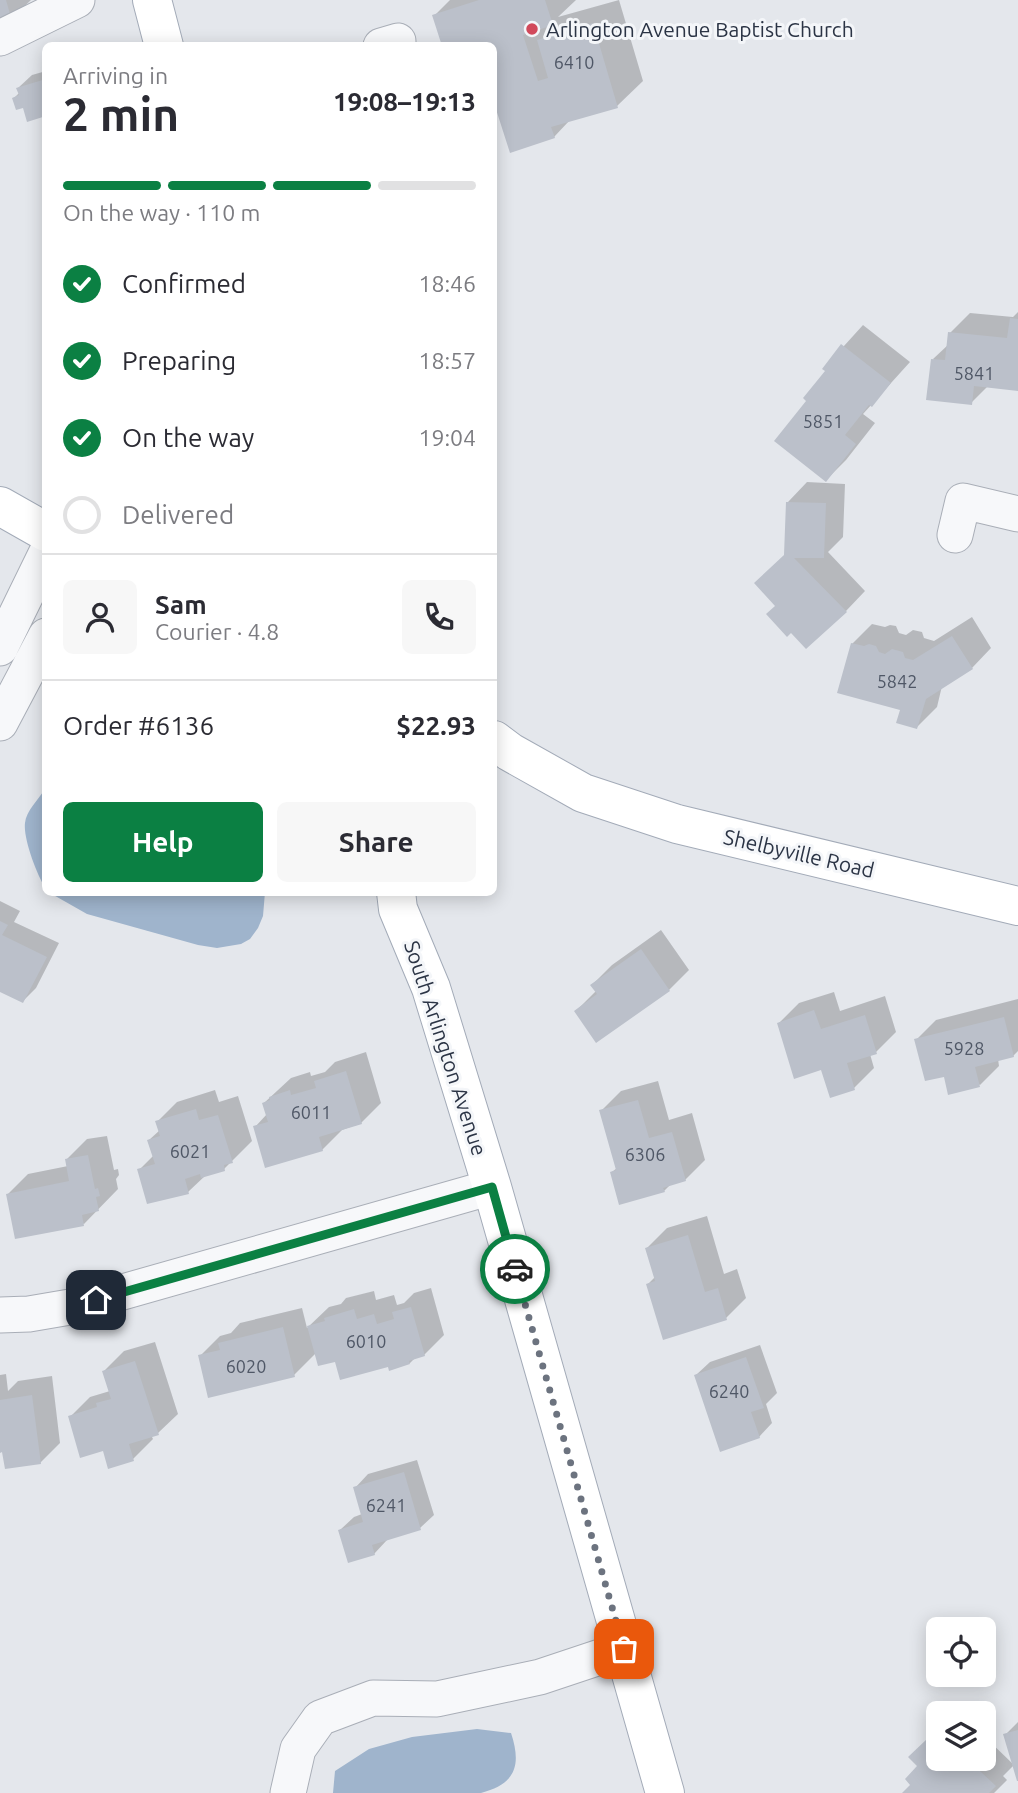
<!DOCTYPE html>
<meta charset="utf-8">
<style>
:root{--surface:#fff;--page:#f7f7f7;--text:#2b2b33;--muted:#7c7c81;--line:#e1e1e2;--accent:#0b8043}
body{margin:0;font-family:Ubuntu,sans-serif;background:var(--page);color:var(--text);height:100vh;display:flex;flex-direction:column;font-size:26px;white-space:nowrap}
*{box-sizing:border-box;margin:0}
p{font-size:23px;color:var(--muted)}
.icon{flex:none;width:38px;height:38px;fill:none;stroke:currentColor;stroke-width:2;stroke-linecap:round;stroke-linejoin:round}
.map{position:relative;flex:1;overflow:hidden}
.details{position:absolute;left:42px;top:42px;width:455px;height:854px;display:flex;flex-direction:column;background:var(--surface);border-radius:10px;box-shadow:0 4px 18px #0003}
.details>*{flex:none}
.controls{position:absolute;left:926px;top:1617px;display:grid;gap:14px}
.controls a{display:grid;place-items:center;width:70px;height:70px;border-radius:10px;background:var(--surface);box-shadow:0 4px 18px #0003;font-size:35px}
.pin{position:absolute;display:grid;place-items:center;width:60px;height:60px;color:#fff;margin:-30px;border-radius:14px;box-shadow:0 4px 10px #0006}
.courier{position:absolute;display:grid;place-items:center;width:70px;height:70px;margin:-35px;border:5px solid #0b8043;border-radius:50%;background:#fff;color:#222;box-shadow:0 2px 9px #0007}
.overview em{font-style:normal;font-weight:600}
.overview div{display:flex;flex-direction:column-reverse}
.overview{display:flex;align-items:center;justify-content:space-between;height:119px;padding:0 21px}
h1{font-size:46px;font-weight:600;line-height:52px}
.bar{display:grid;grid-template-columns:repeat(4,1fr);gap:10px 7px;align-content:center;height:84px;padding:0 21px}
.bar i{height:9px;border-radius:5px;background:var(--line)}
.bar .on{background:var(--accent)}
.bar p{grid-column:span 4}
.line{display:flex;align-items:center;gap:18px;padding:0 21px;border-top:2px solid var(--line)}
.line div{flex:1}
.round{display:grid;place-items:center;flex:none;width:74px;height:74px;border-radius:10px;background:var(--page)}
ol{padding:0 21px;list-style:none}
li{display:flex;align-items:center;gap:21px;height:77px}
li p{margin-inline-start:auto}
li .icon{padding:7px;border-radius:50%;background:var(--accent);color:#fff;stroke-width:4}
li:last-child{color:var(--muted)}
li i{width:38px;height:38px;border:4px solid var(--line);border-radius:50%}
.cta{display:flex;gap:14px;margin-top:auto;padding:14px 21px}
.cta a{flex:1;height:80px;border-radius:10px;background:var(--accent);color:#fff;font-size:28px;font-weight:600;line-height:80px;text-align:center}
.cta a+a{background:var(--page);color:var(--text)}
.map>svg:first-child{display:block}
.water{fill:#9fb4cc}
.shadow{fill:#0003}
.building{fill:#bbc0ca}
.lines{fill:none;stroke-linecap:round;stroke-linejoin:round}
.minor-casing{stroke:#a9aeb7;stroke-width:37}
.major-casing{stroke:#a3abb8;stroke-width:40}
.minor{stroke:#f7f8fa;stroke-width:35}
.major{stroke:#fff;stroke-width:38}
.done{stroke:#6c737f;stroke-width:7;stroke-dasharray:0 12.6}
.route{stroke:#0b8043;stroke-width:9}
.poi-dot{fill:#d1495b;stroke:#f4f6f9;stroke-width:2.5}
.labels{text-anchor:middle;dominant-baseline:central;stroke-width:6;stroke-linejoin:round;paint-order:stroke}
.number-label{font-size:18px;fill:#4f5766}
.poi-label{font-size:21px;fill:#2b3445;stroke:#f4f6f9;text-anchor:start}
.street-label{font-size:21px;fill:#2b3445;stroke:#f4f6f9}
</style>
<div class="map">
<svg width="1018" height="1793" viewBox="0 0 1018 1793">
<rect width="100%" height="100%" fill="#e4e7ec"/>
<path class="water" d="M45 789V887C37 875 23 838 25 823 26 811 39 799 45 789Z
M265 892 263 916 258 928 250 939 241 944 217 948 198 945 87 914 50 893Z
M477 1729 511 1733C522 1766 515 1784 481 1793H333L335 1771 369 1749 412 1737Z"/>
<path class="shadow" d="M0 0H31L11 19Z
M450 0H576L558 17 619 0 643 81 617 106 570 120 554 137 511 151 494 97V46L434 16Z
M46 71V115L24 106 14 98 20 92 18 88 32 75Z
M1018 312V390L988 386 971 403 933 359 949 344 950 333 970 313 1013 317Z
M863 325 910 362 863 414 875 423 846 460 826 480 809 401 827 371 824 368Z
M807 482 845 484 843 537 828 552 865 591 846 611 777 606 786 554 788 502Z
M972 617 991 648 972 668 942 686 937 707 917 727 852 644 872 624 885 627 890 625 896 626 899 633 906 635 913 630 922 632 924 638 934 641Z
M0 901 20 911 14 922 59 943 36 988 23 1001 0 990Z
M661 930 689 970 669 990 596 1040 576 1011 596 991 592 985 612 965Z
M834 992 840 1011 885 996 896 1032 876 1052 870 1054 874 1068 854 1088 822 1068 779 1023 799 1003Z
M1018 999V1051L1013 1056 998 1059 999 1066 980 1085 916 1040 936 1020Z
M366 1052 381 1103 361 1123 342 1130 322 1150 255 1127 267 1114 264 1103 291 1078 310 1072 311 1076 325 1072 335 1062Z
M658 1081 669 1120 692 1113 705 1160 685 1180 671 1184 664 1191 612 1172 617 1168 601 1111 621 1091Z
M215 1090 219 1102 238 1096 252 1141 224 1169 206 1175 188 1192 139 1170 154 1155 149 1140 160 1130 157 1122 177 1102Z
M107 1136 114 1170 118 1169 119 1175 116 1179 118 1189 84 1224 8 1194 28 1174 68 1166 67 1159 87 1139Z
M707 1216 724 1274 737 1269 746 1298 726 1318 648 1284 655 1277 647 1248 667 1228Z
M431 1288 444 1335 424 1355 416 1357 410 1363 389 1364 336 1360 316 1353 294 1375 200 1356 220 1336 231 1333 240 1323 302 1308 307 1328 329 1307 341 1304 346 1298 374 1291 376 1300 394 1295 397 1305 404 1303 414 1293Z
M155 1342 178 1414 158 1433 151 1435 153 1439 133 1459 104 1448 70 1417 90 1397 110 1391 104 1371 124 1351Z
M760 1345 777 1393 766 1404 772 1423 759 1437 696 1375 710 1362Z
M6 1374 8 1391 18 1381 52 1376 60 1443 40 1463 0 1451V1375Z
M417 1460 434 1515 420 1528 387 1538V1540L374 1554 340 1530 354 1517 362 1514 355 1488 368 1474Z
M1018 1722V1778L1005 1735Z
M938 1730V1759H984V1736L1014 1765 1003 1776 1007 1780 994 1793H904L912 1785 920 1766 911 1757Z"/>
<path class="building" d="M0 0H6L12 21 0 24Z
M479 0H545L553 25 523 35 538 81 548 78 537 40 593 23 618 108 551 127 555 138 510 153 494 103V46H442L432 15Z
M46 79V116L27 122 23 108 16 110 12 98 19 95 16 88Z
M1010 318 1018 319V391L974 386 972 405 926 400 931 359 945 360 948 332 1007 338Z
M841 344 891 383 872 407 869 405 845 435 856 444 826 482 774 441 806 401 803 398 825 371 822 369Z
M786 502 826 503 824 558H794L847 612 806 649 791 633 787 637 766 614 775 606 754 583 784 555Z
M952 636 973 669 926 699 917 729 896 723 900 710 837 693 851 643 864 646 869 644 876 646 879 652 885 654 892 649 903 652 905 658 913 660Z
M0 921 8 925 2 935 47 957 23 1003 0 992Z
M641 949 670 991 596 1043 574 1011 597 994 590 985Z
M814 1010 821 1029 865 1015 877 1054 847 1063 855 1090 830 1098 821 1070 794 1079 777 1023Z
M1004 1017 1014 1057 975 1067 980 1087 948 1095 944 1077 925 1081 914 1039Z
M346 1071 362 1124 319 1137 323 1151 265 1168 253 1126 268 1122 262 1103 270 1100 269 1097 290 1090 291 1095 316 1088 314 1081Z
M638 1100 649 1138 672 1132 686 1181 663 1188 665 1192 619 1205 610 1172 616 1170 599 1110Z
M196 1109 199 1120 218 1115 233 1163 224 1165 225 1171 201 1178 200 1174 185 1179 189 1194 147 1204 137 1169 155 1164 147 1140 160 1136 155 1121Z
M88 1155 95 1189 98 1188 100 1196 96 1197 99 1211 82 1215 84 1226 15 1239 6 1194 69 1181 65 1159Z
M688 1235 705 1292 718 1288 727 1320 663 1340 646 1284 655 1281 645 1248Z
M411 1307 425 1356 409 1361 410 1364 389 1371 388 1367 340 1380 335 1362 318 1366 307 1326 325 1321 324 1318 354 1309 357 1319 374 1314 377 1324 394 1319 392 1312Z
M283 1327 295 1377 208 1398 198 1355 220 1350 218 1343Z
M746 1357 764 1408 751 1412 760 1438 720 1452 694 1375Z
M135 1361 159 1435 129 1444 134 1461 108 1469 103 1451 80 1458 68 1416 97 1407 96 1403 111 1399 102 1371Z
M32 1395 41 1464 5 1469 2 1452 0 1453V1400Z
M404 1472 421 1530 372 1545 375 1555 348 1563 338 1530 363 1522 353 1487Z
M1018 1730V1781H1017L1003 1734Z
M927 1739 938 1750V1759L949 1761 951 1759H967L996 1786 989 1793H902L910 1785 905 1779 917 1766 908 1757Z"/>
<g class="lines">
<g class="minor-casing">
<path id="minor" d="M0 38 77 0
M381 46 398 41
M955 535 963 501 1018 514
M0 648 46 554
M0 723 46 636
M0 1315 29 1314 70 1307 492 1187
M288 1793 298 1749 320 1718 373 1698 437 1699 540 1677 624 1649"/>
</g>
<g class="major-casing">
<path id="major" d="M152 0 164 46
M0 506 46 532
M494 740 510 752 583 793 677 824 1018 906
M396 892 398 909 431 988 492 1187 665 1793"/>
</g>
<use href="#minor" class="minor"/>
<use href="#major" class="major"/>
</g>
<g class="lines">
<path class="done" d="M515 1269 624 1649"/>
<path class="route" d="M96 1300 492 1187 515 1269"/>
</g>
<circle class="poi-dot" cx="532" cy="29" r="7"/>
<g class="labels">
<g class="number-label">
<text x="574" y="62">6410</text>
<text x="974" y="373">5841</text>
<text x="823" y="421">5851</text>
<text x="897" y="681">5842</text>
<text x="964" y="1048">5928</text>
<text x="311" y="1112">6011</text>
<text x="190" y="1151">6021</text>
<text x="645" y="1154">6306</text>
<text x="366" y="1341">6010</text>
<text x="246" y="1366">6020</text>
<text x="729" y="1391">6240</text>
<text x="386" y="1505">6241</text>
</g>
<g class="poi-label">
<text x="546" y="29">Arlington Avenue Baptist Church</text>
</g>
<g class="street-label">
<text transform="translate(799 853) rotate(13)">Shelbyville Road</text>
<text transform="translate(446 1048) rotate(72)">South Arlington Avenue</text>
</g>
</g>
</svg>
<div class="controls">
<a><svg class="icon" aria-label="locate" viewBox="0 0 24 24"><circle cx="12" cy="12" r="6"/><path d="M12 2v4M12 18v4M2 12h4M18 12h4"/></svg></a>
<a><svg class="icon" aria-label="layers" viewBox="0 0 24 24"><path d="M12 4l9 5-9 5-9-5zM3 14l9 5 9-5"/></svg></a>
</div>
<div class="pin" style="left:624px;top:1649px;background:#ea580c"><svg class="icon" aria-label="bag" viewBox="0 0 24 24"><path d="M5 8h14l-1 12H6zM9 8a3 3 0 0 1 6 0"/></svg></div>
<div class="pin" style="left:96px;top:1300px;background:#1f2937"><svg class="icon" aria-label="home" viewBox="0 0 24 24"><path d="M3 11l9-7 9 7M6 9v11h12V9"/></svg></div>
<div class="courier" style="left:515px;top:1269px"><svg class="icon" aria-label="car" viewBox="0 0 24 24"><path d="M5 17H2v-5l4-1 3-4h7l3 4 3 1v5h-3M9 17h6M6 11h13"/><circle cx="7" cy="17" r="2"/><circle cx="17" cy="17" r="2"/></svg></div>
<section class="details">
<div class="overview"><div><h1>2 min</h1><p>Arriving in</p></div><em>19:08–19:13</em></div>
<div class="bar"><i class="on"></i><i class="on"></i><i class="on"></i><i></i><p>On the way · 110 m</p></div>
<ol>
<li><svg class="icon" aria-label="check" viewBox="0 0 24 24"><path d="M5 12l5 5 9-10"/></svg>Confirmed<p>18:46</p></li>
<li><svg class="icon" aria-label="check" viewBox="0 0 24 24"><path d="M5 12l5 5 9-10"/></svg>Preparing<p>18:57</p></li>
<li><svg class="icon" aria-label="check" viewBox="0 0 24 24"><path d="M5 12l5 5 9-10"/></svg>On the way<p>19:04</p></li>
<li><i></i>Delivered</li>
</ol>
<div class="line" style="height:126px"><a class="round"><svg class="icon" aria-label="person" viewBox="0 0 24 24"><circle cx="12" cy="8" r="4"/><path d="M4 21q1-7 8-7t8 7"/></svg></a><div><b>Sam</b><p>Courier · 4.8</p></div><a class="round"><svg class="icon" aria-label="phone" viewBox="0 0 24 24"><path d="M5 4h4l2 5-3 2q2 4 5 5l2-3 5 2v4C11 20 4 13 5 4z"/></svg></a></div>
<div class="line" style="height:91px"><div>Order #6136</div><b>$22.93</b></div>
<div class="cta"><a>Help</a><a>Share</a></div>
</section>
</div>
